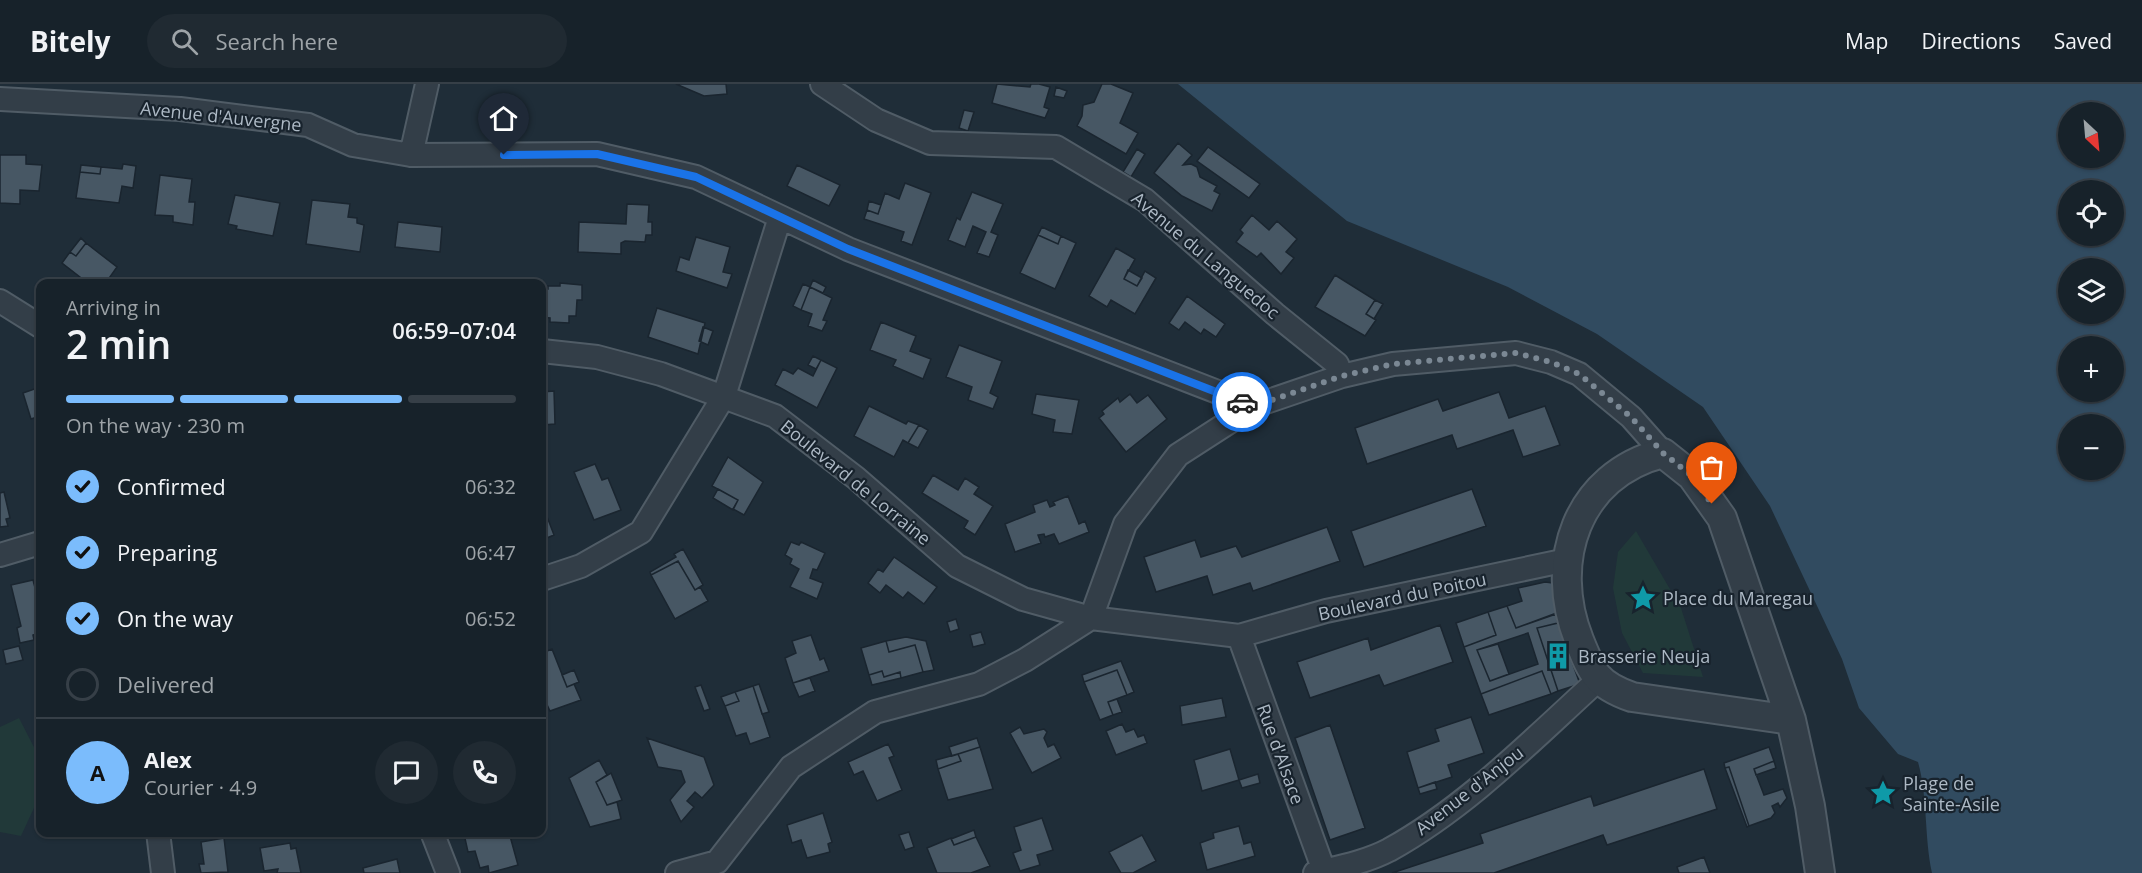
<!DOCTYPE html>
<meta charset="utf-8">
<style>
:root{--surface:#17222a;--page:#202a32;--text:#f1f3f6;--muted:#9ea4a8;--line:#363f47;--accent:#7bbcfc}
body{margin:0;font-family:"Open Sans",sans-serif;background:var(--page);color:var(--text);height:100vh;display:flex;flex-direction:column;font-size:22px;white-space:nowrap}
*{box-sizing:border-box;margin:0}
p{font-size:20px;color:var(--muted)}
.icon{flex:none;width:33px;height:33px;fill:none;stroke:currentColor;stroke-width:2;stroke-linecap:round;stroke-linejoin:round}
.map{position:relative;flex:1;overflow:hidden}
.side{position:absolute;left:36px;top:195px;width:510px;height:558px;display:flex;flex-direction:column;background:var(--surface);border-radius:12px;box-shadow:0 2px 4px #0004,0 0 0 2px var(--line)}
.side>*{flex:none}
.needle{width:39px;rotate:154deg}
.fabs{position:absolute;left:2058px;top:18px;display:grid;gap:12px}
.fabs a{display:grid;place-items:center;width:66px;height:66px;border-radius:50%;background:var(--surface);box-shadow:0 2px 4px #0004,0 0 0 2px var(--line);font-size:30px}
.pin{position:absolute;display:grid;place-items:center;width:51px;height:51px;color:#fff;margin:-62px -26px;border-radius:50% 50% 50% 0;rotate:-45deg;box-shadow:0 0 6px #0007}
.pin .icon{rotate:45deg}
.courier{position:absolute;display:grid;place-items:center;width:60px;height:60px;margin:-30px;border:4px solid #1a73e8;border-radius:50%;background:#fff;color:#222;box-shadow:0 2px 8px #0007}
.summary em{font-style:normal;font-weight:600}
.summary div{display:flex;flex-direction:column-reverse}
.summary{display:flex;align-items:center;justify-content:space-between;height:102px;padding:0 30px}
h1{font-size:39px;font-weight:600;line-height:45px}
.bar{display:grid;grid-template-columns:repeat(4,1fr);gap:9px 6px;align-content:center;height:72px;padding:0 30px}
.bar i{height:8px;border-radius:4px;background:var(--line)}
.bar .on{background:var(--accent)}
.bar p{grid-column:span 4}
.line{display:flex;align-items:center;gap:15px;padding:0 30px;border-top:2px solid var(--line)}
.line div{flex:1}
.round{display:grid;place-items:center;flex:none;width:63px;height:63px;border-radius:32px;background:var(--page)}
ol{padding:0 30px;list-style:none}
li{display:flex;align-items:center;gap:18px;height:66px}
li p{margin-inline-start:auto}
li .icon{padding:6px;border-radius:50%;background:var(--accent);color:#111;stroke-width:4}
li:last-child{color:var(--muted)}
li i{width:33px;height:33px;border:3px solid var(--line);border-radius:50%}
header{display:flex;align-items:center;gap:36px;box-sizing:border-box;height:84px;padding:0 30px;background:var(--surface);border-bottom:2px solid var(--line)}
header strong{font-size:28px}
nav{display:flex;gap:33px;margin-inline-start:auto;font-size:21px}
.search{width:420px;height:54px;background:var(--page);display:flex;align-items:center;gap:15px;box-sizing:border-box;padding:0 21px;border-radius:33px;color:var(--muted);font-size:22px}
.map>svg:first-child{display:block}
.green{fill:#213939}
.water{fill:#314b60;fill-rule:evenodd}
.building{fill:#475764;stroke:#1a252f;stroke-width:1.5;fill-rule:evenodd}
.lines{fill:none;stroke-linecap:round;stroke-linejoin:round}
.minor-casing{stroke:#505c66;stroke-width:26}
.tertiary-casing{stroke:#505c66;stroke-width:32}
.minor{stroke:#333e48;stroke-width:22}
.tertiary{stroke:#333e48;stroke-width:28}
.done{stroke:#7b8894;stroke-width:6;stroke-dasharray:0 10.8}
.route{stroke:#1a73e8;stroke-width:8}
.labels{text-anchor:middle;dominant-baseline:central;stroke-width:4.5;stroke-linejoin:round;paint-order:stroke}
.street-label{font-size:18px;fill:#adb9c5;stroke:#18232d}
.poi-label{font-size:18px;fill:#adb9c5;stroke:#18232d;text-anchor:start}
</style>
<header>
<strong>Bitely</strong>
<div class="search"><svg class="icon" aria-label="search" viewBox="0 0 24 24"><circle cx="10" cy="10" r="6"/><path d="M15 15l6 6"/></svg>Search here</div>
<nav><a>Map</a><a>Directions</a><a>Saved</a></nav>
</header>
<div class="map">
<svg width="2142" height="789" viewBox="0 0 2142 789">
<rect width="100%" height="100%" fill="#1f2d38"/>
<path class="green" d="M1636 447 1681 524 1703 593 1643 589 1622 549 1613 504 1618 468Z
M19 634 40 675 39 713 21 752 0 748V643Z"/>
<path class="water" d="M1178 0H2142V789H1932C1924 752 1928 714 1918 678L1898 670 1859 624 1842 575 1770 422 1703 323 1597 250 1508 203 1347 137ZM2068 28H2114V74H2068ZM2068 106H2114V152H2068ZM2068 184H2114V230H2068ZM2068 262H2114V308H2068ZM2068 340H2114V386H2068Z"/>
<path class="building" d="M676 0H726L727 10 704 12Z
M997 0 1030 3 1031 0H1039L1050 3 1044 23 1049 25 1045 34 992 19Z
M1102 0H1111L1133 9 1120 39 1138 49 1126 70 1077 42 1082 32 1083 21 1094 18Z
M1056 3 1067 7 1064 14 1054 12Z
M964 26 974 28 968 47 959 44Z
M1178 59 1192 71 1183 81 1191 80 1197 83 1200 93 1217 102 1214 107 1220 110 1212 127 1182 112 1154 89Z
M1208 63 1260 100 1249 114 1197 77Z
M1137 65 1145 70 1131 93 1123 88Z
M0 71H26V80L42 81 39 107 20 106V120L0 119Z
M123 80 136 82 133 104 122 102 119 119 76 114 80 88 100 90 101 83 122 85Z
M81 81 101 83 100 90 80 88Z
M797 81 840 101 829 122 787 102Z
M160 91 192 95 189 118H195L193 141 173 138V132L155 131Z
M905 99 931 109 912 161 901 157 904 148 864 135 867 126 878 130 885 109 899 115Z
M972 108 1003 120 991 148 998 151 989 173 977 169 986 148 973 142 965 163 948 156 957 134 960 136Z
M235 111 280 119 273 152 236 145 237 142 228 140Z
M312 116 350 120 348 133 357 134V139L364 141 360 168 306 160Z
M869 117 881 121 878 130 867 126Z
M627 120 649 121 648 138H652V151H646L645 158 625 157 621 159V170L578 168 579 138 626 140Z
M1252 131 1269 146 1277 137 1297 155 1286 168 1294 174 1281 190 1261 169 1257 173 1236 158 1243 149 1240 146Z
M398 138 442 143 440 168 395 163Z
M1042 143 1061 152 1058 160 1038 151Z
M1038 151 1058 160 1061 152 1076 159 1055 205 1020 189Z
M696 153 730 163 723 188 732 190 727 204 676 187 680 173 689 176Z
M81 154 86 159 76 172 70 168Z
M86 159 117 183 105 200H89L62 179 70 168 76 172Z
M1116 164 1135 175 1124 195 1137 202 1145 187 1156 194 1135 230 1111 216 1107 223 1089 212Z
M1128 186 1142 194 1137 202 1124 195Z
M1335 191 1375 216 1366 230 1376 236 1365 252 1315 223Z
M813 196 826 203 823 209 810 203Z
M560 199 582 201V216H577L576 232H569V239L550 238V234L542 233V205H548V202H560Z
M803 200 810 203 801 226 793 222Z
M810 203 832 214 823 236 827 237 822 247 808 242 812 230 801 226Z
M1187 212 1225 240 1216 253 1204 245 1201 250 1185 238 1179 246 1169 239Z
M1375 216 1383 220 1374 235 1366 230Z
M657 224 705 239 698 270 648 253Z
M881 238 916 252 910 267 931 275 923 295 893 282 896 276 870 266Z
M703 243 713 247 708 261 699 257Z
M959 261 1002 277 990 309 998 313 993 325 968 316 972 303 946 293Z
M813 272 821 276 816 285 808 281Z
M821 276 837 284 817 324 775 301 783 285 793 290 798 284 813 292Z
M40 303V332L31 335 23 309Z
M554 307 555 340 542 341V308Z
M1499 308 1509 334 1545 322 1560 361 1523 373 1513 346 1457 365 1452 351 1367 380 1355 344 1438 315 1443 327Z
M1036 310 1079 316 1072 350 1053 348 1055 336 1032 330Z
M1130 310 1137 319 1148 311 1167 335 1126 368 1099 334 1104 330 1102 327 1118 314 1120 318Z
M869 322 906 340 908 337 919 341 908 359 903 356 894 373 854 352Z
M919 341 928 346 918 364 908 359Z
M728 373 763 398 744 431 733 425 738 416 712 402Z
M595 380 602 396 608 394 621 426 594 436 574 388Z
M933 391 958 406 965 394 979 403 974 410 993 422 975 451 964 444 968 437 922 409Z
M718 405 738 416 733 426 713 414Z
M1472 405 1486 442 1364 483 1351 447Z
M4 408 10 434 6 435 8 442 0 443V409Z
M1068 412 1079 440 1085 437 1089 448 1059 460 1054 450 1045 453 1044 450 1038 451 1041 459 1015 468 1005 440 1035 428 1033 421 1047 416 1050 423 1055 421 1053 418Z
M543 422 554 451 542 456V423Z
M1327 443 1340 477 1253 507 1250 499 1213 511 1207 492 1156 508 1144 473 1195 456 1201 473 1236 462 1242 473Z
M791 458 799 461 801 458 825 469 817 486 813 485 810 494 823 499 817 515 790 503 799 485 790 480 792 475 785 471Z
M683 465 703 501 695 506 678 477 651 491 650 488 676 473 674 470Z
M894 473 937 503 924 520 908 508 903 514 886 501 880 509 868 499 878 485 883 488Z
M678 477 695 506 700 503 708 517 675 535 651 491Z
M33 496 40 523V549L33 551 34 556 20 559 17 544 21 542 11 501Z
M1545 498 1553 499 1562 527 1516 544 1507 522 1522 517 1518 504Z
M1507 522 1516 544 1556 530 1558 539 1537 544 1558 607 1551 610 1542 587 1481 610 1464 563 1496 551 1488 528ZM1528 549 1538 580 1490 597 1477 566Z
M1488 528 1496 551 1464 563 1456 539Z
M956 535 959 545 950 548 947 538Z
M1558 539 1580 600 1558 607 1537 544Z
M1440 541 1453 578 1384 602 1379 591 1310 614 1297 578 1368 554 1371 566Z
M981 548 985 560 973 563 970 551Z
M811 551 820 576 824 574 829 587 793 599 785 574 796 569 792 557Z
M906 553 926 557 934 586 923 588 915 561 889 568 886 557Z
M886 557 889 568 915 561 923 588 901 594 900 588 884 593 882 587 869 591 861 564Z
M1498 560 1509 590 1490 597 1477 566Z
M19 562 23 576 6 580 3 566Z
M552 565 567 603 574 600 581 616 550 627 542 610V569Z
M1121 577 1134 608 1127 611 1117 586 1084 598 1082 591Z
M574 586 579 598 567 603 562 591Z
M1117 586 1127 611 1108 618 1113 631 1100 636 1084 598Z
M882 587 884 593 900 588 901 594 872 601 869 591Z
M1542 587 1551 610 1489 631 1481 610Z
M810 594 815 607 799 613 793 599Z
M759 600 769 628 762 630 753 602Z
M701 601 710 625 704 627 695 603Z
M753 602 770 653 750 660 746 649 736 652 725 622 739 617 735 608Z
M735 608 739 617 725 622 721 613Z
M1222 614 1226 633 1182 641 1180 622Z
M1117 615 1122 628 1113 631 1108 618Z
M1471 633 1484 669 1448 681 1452 693 1418 704 1407 668 1439 657 1435 645Z
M1122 640 1126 648 1134 645 1138 653 1144 651 1147 659 1116 671 1106 647Z
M1330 641 1365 744 1330 756 1295 654Z
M1020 643 1024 650 1044 645 1047 648 1044 654 1048 663 1054 660 1061 674 1032 689 1010 649Z
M647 654 704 673 714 701 702 714 695 708 687 717 694 723 681 738 670 716 685 698 681 687 658 683Z
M977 654 980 663 952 672 949 663Z
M888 660 894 672 889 674 902 706 877 717 863 687 854 691 848 678Z
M980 663 993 705 948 716 938 685 961 677 958 670Z
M1769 663 1774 677 1754 685 1764 711 1783 705 1787 714 1780 723 1778 719 1772 722 1775 729 1771 734 1749 742 1729 683 1725 684 1724 679Z
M1230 665 1239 696 1202 707 1194 676Z
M958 670 961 677 938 685 936 676Z
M599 676 607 691 596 698 607 721 617 718 621 735 590 743 569 694Z
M1774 677 1776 684 1756 691 1754 685Z
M1729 683 1749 742 1747 743 1725 684Z
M1704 685 1717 725 1607 761 1603 751 1494 789H1392L1483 759 1480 750 1591 712 1594 722Z
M611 689 622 716 607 721 596 698Z
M1258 690 1260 699 1242 704 1239 696Z
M1435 698 1437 705 1420 710 1418 704Z
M823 729 832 758 828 760 830 768 807 774 801 756 792 759 787 741Z
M1042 734 1053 766 1037 771 1040 781 1020 787 1013 769 1021 766 1014 743Z
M1239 742 1244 760 1251 758 1255 772 1207 786 1200 759 1214 754 1213 749Z
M974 746 976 753 954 761 951 755Z
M469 748H500L502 754 510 752 518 781 489 789 488 782 480 784 475 767 468 768 464 750Z
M909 748 914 763 905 766 899 751Z
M1142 751 1156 777 1133 789H1121L1109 768Z
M976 753 990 782 971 789H937L927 764 951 754 954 761Z
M224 754 228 788 201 789 199 780H204L201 758Z
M290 759 291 765 296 764 301 789H277L278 785 264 787 260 764Z
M1704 773 1710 789H1679L1677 783Z
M397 775 400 789H364L363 784Z"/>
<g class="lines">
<g class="minor-casing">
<path id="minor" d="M822 0 876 36 930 59 1056 63 1145 116 1275 230 1337 280 1342 292
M0 15 180 25 308 41 353 61 411 71 597 70 696 93 848 165 1254 322
M411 71 427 0
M0 217 40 242
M542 267 597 273 661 290 775 332 856 394 957 482 1023 515 1091 534 1125 440 1178 371 1254 322 1342 292 1393 280 1516 269 1551 278 1579 290 1631 333 1663 369
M0 471 40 459
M542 495 581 482 641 448 724 312 780 133
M1239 552 1324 787
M158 748 163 789
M432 748 448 789
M677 789 717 778 791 683 875 628 979 600 1025 576 1091 534 1239 552 1326 527 1567 476
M1315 789C1340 783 1366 778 1389 766 1467 723 1532 656 1598 596"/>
</g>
<g class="tertiary-casing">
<path id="tertiary" d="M1791 636 1632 613C1597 601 1592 589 1579 556 1548 478 1576 391 1663 369L1692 392 1722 434 1791 636 1810 722 1820 789"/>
</g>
<use href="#minor" class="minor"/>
<use href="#tertiary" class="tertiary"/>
</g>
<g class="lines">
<path class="done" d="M1242 318 1254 322 1342 292 1393 280 1516 269 1551 278 1579 290 1631 333 1663 369 1692 392 1712 420"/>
<path class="route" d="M504 71 597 70 696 93 848 165 1242 318"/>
</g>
<defs>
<g id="sight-bare" transform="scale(2.07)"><path d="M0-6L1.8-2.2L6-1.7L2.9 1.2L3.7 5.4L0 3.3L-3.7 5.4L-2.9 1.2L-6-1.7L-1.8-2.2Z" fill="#0f9aa8" stroke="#18232d" stroke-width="2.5" paint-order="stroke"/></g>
<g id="building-bare" transform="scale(2.07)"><path d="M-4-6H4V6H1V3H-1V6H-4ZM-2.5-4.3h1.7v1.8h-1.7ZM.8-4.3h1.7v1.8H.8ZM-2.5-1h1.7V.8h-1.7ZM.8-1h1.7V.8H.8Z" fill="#0f9aa8" stroke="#18232d" stroke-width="2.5" paint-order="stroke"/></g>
</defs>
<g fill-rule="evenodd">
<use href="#sight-bare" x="1643" y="514"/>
<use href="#building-bare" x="1558" y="572"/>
<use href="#sight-bare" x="1883" y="709"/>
</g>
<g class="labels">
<g class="street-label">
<text transform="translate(221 32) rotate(6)">Avenue d'Auvergne</text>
<text transform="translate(1206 171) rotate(40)">Avenue du Languedoc</text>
<text transform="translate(856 398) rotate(39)">Boulevard de Lorraine</text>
<text transform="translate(1402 512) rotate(-12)">Boulevard du Poitou</text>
<text transform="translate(1281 670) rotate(70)">Rue d'Alsace</text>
<text transform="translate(1469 706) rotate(-38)">Avenue d'Anjou</text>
</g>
<g class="poi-label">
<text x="1663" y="514">Place du Maregau</text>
<text x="1578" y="572">Brasserie Neuja</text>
<text x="1903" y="699">Plage de<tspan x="1903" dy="21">Sainte-Asile</tspan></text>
</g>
</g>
</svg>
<div class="fabs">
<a><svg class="needle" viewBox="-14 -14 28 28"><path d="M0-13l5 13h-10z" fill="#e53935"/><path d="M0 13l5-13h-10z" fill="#9ea4a8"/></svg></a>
<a><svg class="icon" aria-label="locate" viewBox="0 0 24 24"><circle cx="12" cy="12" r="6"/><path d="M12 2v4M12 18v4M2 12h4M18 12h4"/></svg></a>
<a><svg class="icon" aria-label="layers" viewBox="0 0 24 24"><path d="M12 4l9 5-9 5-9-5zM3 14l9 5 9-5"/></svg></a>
<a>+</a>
<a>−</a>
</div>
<div class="pin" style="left:1712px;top:420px;background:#ea580c"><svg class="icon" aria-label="bag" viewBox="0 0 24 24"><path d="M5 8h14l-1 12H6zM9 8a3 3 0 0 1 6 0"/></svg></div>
<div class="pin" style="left:504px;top:71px;background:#1f2937"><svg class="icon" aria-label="home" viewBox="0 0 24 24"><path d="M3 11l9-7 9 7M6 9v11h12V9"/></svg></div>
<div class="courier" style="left:1242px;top:318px"><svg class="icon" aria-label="car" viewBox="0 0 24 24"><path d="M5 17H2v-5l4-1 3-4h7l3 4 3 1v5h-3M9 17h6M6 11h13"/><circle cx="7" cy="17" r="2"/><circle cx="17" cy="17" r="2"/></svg></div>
<section class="side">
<div class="summary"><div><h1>2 min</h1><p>Arriving in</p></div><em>06:59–07:04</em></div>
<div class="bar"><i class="on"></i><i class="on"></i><i class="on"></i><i></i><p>On the way · 230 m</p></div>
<ol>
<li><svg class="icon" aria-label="check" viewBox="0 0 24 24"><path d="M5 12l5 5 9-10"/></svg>Confirmed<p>06:32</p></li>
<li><svg class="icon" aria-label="check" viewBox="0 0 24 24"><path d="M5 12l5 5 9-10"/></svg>Preparing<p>06:47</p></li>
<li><svg class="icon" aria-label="check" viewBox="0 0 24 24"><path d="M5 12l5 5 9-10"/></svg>On the way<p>06:52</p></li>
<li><i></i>Delivered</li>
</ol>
<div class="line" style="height:108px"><b class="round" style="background:var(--accent);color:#111">A</b><div><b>Alex</b><p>Courier · 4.9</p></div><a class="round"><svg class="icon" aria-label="chat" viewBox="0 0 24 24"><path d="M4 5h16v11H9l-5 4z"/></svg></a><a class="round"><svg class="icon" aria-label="phone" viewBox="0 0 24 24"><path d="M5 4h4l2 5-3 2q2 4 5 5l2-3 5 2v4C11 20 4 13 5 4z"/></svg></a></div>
</section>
</div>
